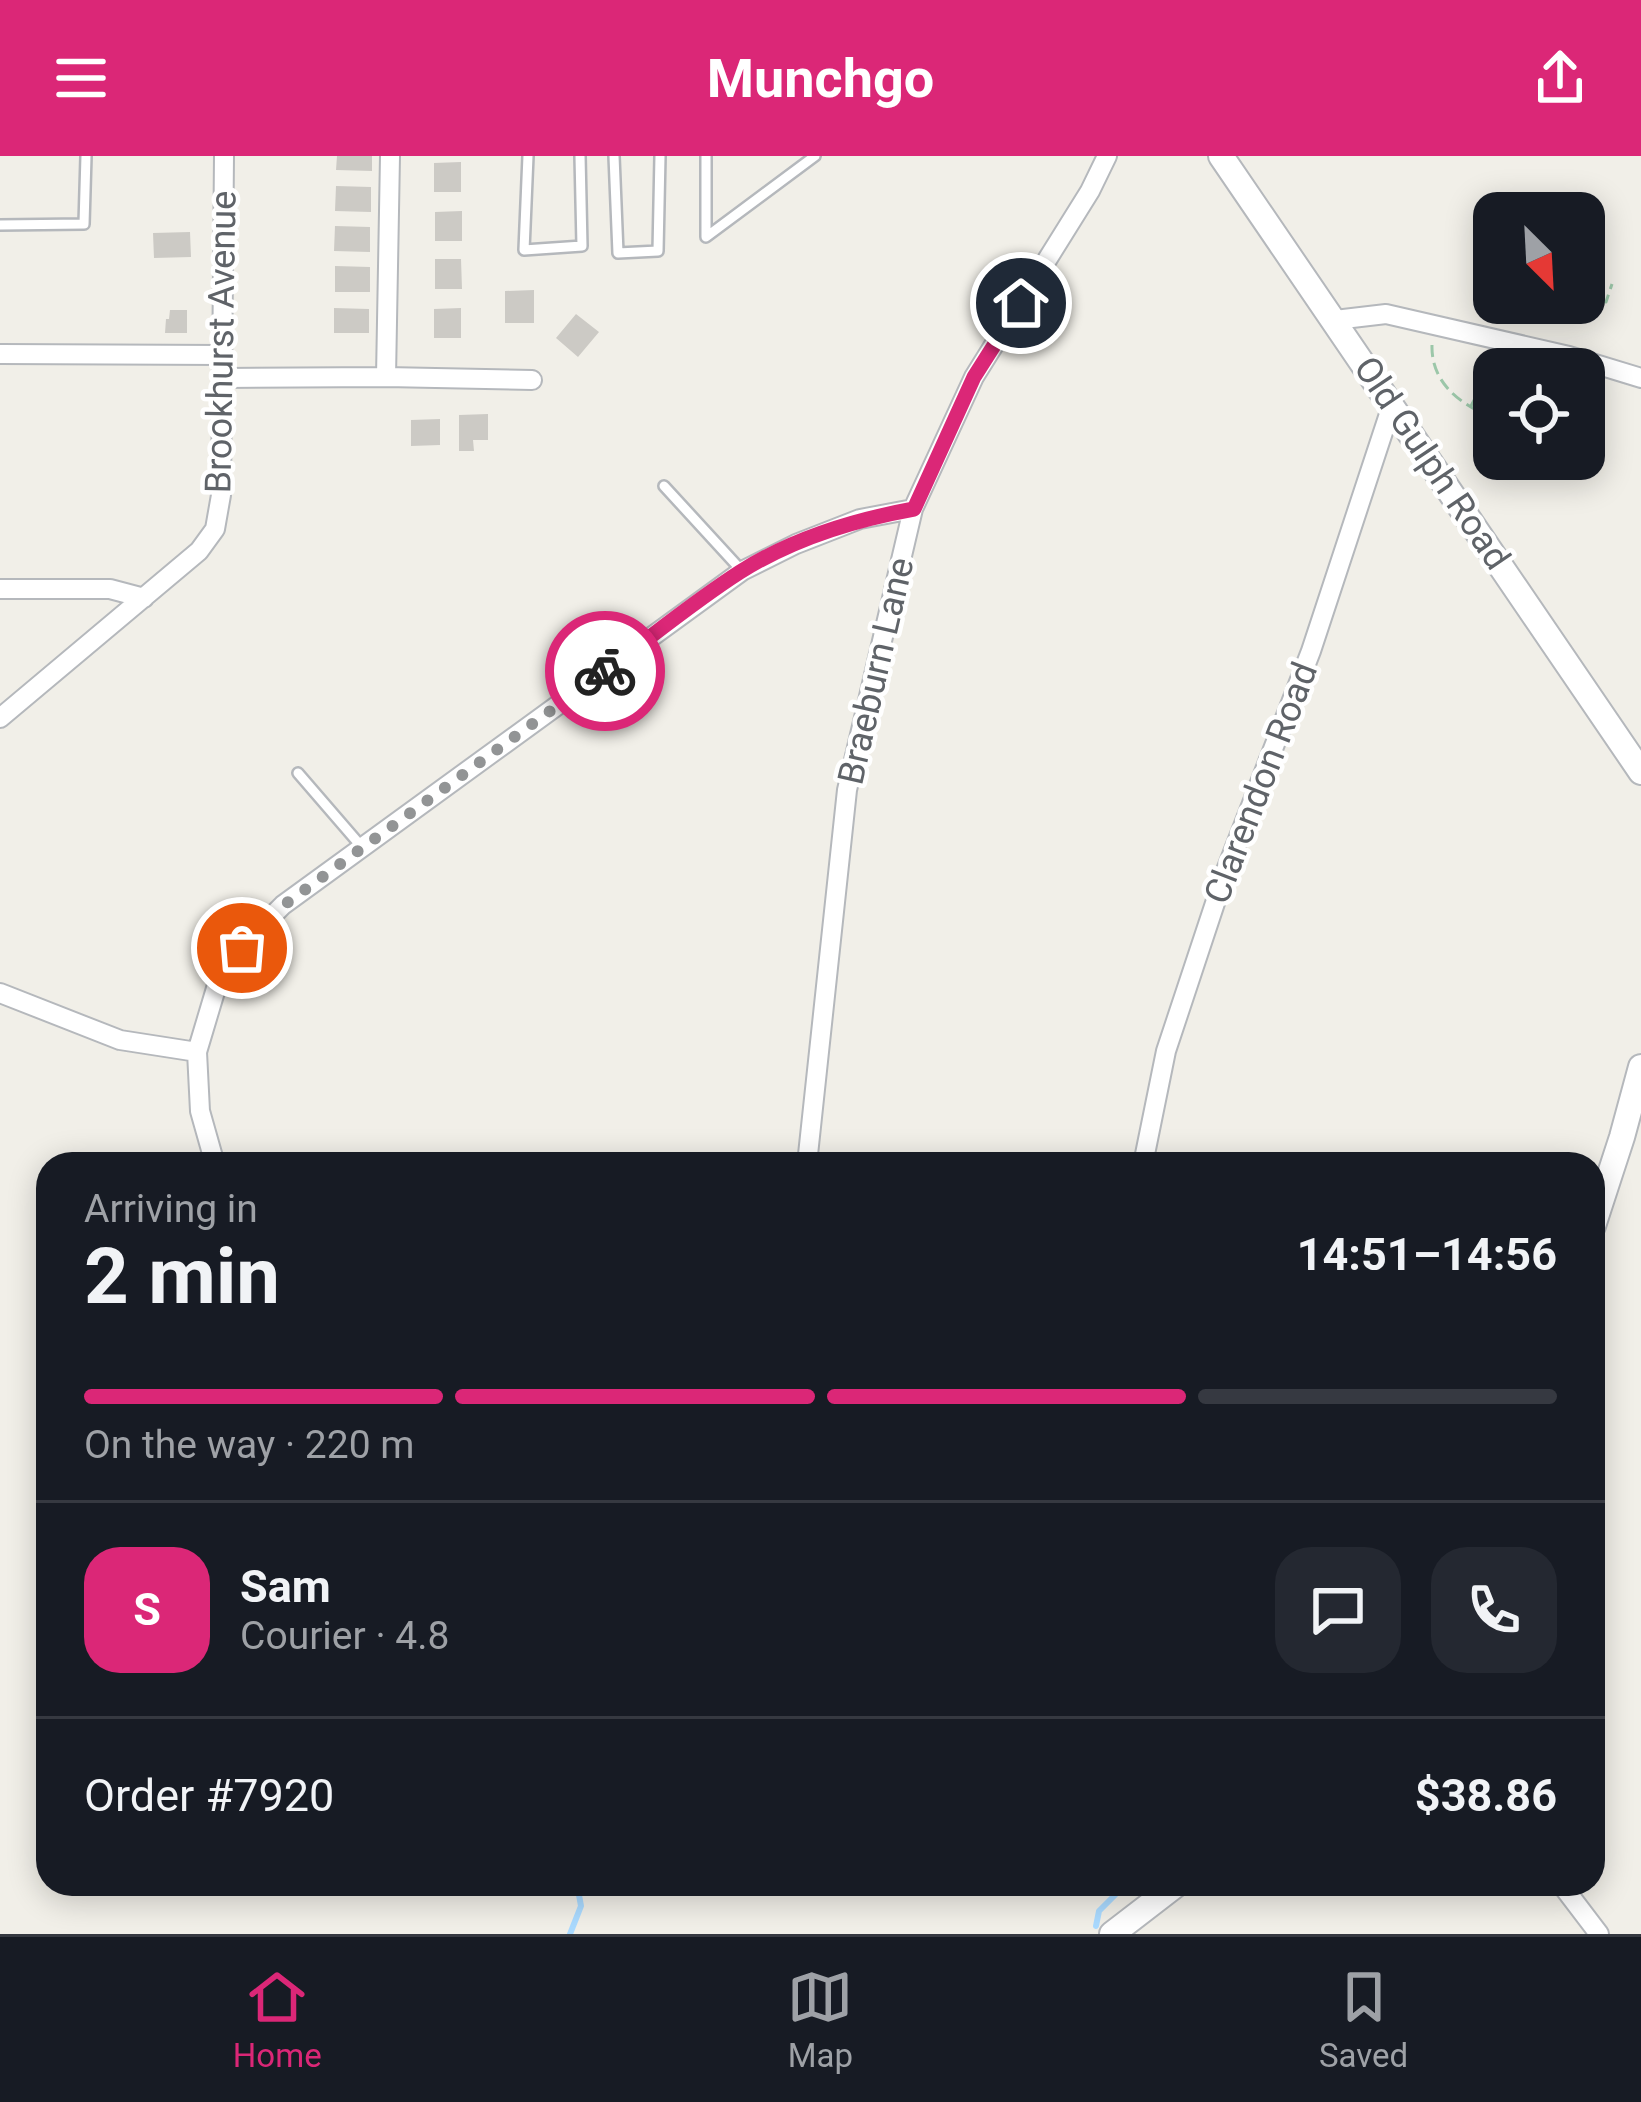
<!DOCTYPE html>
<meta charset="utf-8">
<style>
:root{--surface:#171b24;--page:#242831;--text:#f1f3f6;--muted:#9ea1a6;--line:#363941;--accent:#db2777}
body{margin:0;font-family:Roboto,sans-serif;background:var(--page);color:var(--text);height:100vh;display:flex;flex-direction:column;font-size:45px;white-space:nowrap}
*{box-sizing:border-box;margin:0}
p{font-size:39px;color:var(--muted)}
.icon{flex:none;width:66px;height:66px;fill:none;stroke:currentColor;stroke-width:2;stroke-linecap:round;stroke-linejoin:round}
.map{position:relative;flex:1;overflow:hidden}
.panel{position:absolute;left:36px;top:996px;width:1569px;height:744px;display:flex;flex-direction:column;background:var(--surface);border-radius:36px;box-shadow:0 6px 30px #0003}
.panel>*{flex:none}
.needle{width:78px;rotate:156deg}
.controls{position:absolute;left:1473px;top:36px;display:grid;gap:24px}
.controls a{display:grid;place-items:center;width:132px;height:132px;border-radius:24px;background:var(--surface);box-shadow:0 6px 30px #0003;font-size:60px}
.pin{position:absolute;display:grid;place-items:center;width:102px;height:102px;color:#fff;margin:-51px;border:6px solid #fff;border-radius:50%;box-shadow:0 3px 12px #0007}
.courier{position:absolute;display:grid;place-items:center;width:120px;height:120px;margin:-60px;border:9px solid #db2777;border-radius:50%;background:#fff;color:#222;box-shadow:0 3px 15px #0007}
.overview em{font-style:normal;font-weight:700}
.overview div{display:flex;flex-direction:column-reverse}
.overview{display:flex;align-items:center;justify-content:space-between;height:204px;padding:0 48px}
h1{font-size:78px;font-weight:700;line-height:90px}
.bar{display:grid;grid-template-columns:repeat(4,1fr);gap:18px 12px;align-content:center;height:144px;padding:0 48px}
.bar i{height:15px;border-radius:9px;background:var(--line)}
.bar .active{background:var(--accent)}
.bar p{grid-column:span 4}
.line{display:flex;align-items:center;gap:30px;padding:0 48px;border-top:3px solid var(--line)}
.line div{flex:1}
.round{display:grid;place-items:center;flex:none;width:126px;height:126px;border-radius:36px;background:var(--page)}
header{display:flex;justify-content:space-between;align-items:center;height:156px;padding:0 48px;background:var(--accent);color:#fff;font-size:54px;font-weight:700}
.menu{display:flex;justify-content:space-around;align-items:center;height:168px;border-top:3px solid var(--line);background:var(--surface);font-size:33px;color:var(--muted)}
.menu a{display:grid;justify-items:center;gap:6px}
.menu .active{color:var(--accent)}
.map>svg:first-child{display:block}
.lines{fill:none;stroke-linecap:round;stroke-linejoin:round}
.stream{stroke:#aadaff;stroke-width:6}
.building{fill:#cccac5}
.service-casing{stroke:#b5b8bc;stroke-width:14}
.minor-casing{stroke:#b5b8bc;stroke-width:22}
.tertiary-casing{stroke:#b5b8bc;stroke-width:28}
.path{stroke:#9cc7a9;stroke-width:3;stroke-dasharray:12 6;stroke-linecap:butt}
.service{stroke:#fff;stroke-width:9}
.minor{stroke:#fff;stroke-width:18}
.tertiary{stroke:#fff;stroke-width:24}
.done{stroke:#929495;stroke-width:12;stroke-dasharray:0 21.6}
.route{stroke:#db2777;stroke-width:15}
.labels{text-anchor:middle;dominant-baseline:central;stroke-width:9;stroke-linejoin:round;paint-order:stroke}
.street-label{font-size:36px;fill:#5f6368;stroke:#fff}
</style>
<header><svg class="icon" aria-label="menu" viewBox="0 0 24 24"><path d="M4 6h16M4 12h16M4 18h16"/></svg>Munchgo<svg class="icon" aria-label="share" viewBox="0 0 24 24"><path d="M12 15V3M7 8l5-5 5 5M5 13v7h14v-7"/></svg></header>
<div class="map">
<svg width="1641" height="1778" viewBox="0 0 1641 1778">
<rect width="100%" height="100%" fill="#f1efe8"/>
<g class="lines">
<path class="stream" d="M1096 1770 1099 1755 1126 1728
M570 1778 581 1750 577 1728"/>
</g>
<path class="building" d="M337 0H372V15L336 14Z
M461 6V36H434V7Z
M336 30 371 31V56L335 55Z
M462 55V85H435V56Z
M335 70 370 71V96L334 95Z
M190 76 191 101 154 102 153 77Z
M435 103H461L462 133H435Z
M335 110 370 111V136H335Z
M534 134V167H505V135Z
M334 152 369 153V177H334Z
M461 152V182H434V153Z
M170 154H187V177H165L166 163H169Z
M576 158 599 176 578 201 556 182Z
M488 258V284H473L474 295H459V259Z
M440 263V289L411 290V264Z"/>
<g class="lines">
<g class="service-casing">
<path id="service" d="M528 0 524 94 582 90 580 0
M614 0 618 97 658 95 660 0
M706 0V81L815 0
M0 69 84 68 86 0
M664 330 742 415
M298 617 361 690"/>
</g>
<g class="minor-casing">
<path id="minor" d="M1335 164 1386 158 1569 200 1641 222
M0 198 223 199
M386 221 390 0
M222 222 386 221 532 224
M0 433H110L144 442
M0 562 199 395 215 373 221 339 224 0
M0 837 120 884 197 896 200 955 215 1008
M197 896 217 829 246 786 283 749 742 415 796 388 860 363 913 353
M807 1008 847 634 913 353 974 221 1090 35 1107 0
M1143 1008 1166 895 1225 717 1311 495 1392 249
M1561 1728 1599 1778"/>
</g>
<g class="tertiary-casing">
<path id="tertiary" d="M1221 0 1641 616
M1593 1070 1622 981 1641 911
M1112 1778 1177 1728"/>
</g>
<path class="path" d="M1584 142 1606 146 1612 128
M1432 189C1431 221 1452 242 1480 256
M1471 250 1480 233 1494 228"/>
<use href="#service" class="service"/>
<use href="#minor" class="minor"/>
<use href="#tertiary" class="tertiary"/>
</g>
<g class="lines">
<path class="done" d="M242 792 284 749 605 515"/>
<path class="route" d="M605 515C650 482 693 446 740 416 792 383 853 364 914 353L974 221 1021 147"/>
</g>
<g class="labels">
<g class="street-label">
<text transform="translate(221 186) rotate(-89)">Brookhurst Avenue</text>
<text transform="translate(1432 307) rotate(56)">Old Gulph Road</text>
<text transform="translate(876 515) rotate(-77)">Braeburn Lane</text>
<text transform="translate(1261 627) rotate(-69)">Clarendon Road</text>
</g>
</g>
</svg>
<div class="controls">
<a><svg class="needle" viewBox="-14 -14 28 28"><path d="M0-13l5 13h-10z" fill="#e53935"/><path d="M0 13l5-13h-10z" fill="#9ea1a6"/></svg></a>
<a><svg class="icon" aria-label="locate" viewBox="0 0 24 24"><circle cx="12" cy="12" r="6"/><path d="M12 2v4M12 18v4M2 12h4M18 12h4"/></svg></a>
</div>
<div class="pin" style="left:242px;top:792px;background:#ea580c"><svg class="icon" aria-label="bag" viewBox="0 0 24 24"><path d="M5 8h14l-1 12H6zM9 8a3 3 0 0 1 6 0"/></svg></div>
<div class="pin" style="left:1021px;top:147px;background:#1f2937"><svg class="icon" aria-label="home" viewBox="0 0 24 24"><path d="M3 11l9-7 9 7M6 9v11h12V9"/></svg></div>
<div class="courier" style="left:605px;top:515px"><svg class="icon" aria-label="bike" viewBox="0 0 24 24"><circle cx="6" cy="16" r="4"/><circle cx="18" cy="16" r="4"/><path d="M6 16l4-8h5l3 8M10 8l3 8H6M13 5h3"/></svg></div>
<section class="panel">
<div class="overview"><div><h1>2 min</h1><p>Arriving in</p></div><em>14:51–14:56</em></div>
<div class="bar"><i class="active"></i><i class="active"></i><i class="active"></i><i></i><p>On the way · 220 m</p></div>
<div class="line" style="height:216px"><b class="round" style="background:var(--accent);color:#fff">S</b><div><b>Sam</b><p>Courier · 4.8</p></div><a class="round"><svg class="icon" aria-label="chat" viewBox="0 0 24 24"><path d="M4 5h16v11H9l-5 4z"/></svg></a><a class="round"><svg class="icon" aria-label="phone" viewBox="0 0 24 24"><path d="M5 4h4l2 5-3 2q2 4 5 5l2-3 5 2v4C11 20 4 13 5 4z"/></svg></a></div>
<div class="line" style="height:156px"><div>Order #7920</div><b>$38.86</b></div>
</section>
</div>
<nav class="menu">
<a class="active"><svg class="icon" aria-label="home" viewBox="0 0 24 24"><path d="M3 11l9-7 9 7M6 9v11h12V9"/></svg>Home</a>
<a><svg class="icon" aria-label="map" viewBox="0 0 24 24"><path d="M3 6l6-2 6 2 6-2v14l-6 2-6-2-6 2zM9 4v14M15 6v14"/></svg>Map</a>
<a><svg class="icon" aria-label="saved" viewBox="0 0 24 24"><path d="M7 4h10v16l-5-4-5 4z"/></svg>Saved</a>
</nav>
